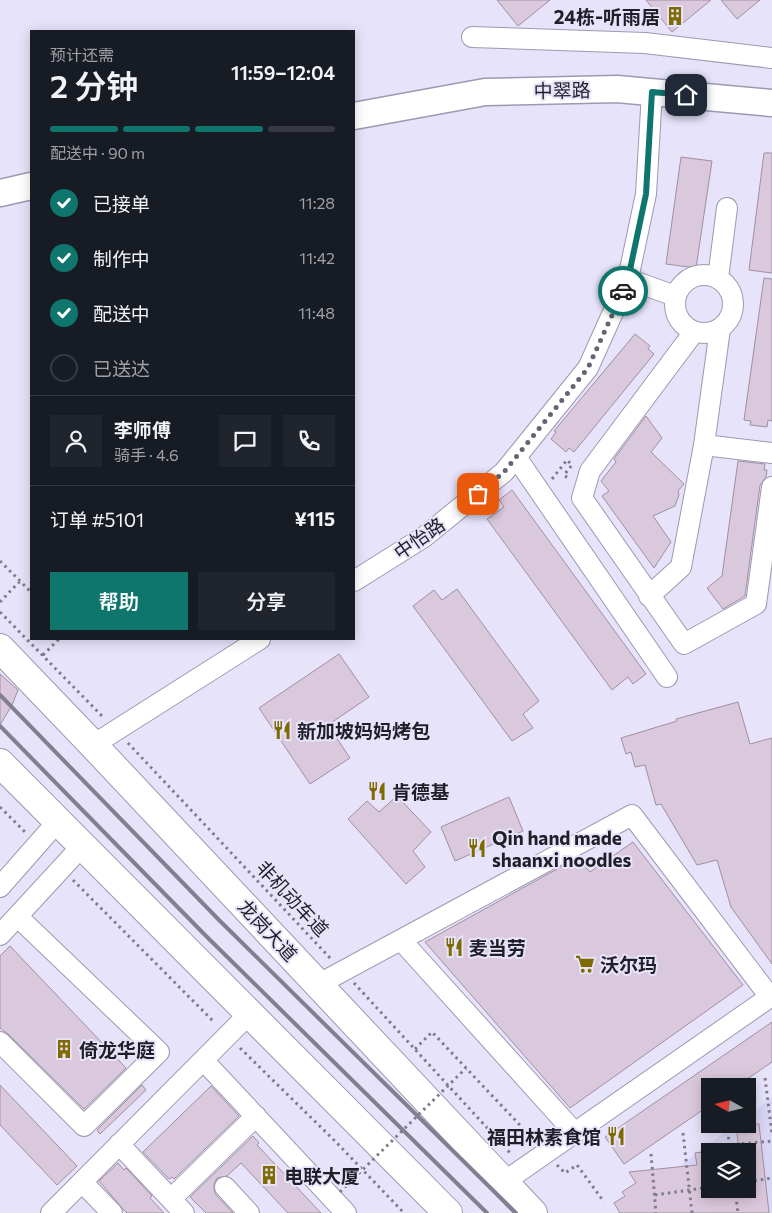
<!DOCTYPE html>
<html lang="zh">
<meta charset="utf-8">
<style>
:root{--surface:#171b24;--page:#20242c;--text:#f1f3f6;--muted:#9ea1a6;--line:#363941;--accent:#0f766e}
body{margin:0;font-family:Commissioner,"Noto Sans SC",sans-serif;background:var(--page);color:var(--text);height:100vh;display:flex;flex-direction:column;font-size:19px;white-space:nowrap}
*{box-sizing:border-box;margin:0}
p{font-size:16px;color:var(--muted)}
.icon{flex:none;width:28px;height:28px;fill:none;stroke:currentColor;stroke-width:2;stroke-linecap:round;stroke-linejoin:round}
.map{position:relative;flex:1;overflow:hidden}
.sheet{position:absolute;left:30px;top:30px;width:325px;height:610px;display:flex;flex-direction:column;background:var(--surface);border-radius:0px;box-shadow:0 2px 12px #0003}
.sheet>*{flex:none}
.needle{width:32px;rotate:278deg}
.controls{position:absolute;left:701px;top:1078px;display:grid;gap:10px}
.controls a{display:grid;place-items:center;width:55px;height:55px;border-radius:0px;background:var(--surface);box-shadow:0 2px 12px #0003;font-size:25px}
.pin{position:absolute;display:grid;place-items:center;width:42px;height:42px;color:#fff;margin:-21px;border-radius:10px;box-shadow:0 2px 8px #0006}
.courier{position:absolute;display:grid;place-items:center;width:50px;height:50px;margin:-25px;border:4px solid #0f766e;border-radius:50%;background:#fff;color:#222;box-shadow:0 1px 6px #0007}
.overview em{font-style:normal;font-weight:600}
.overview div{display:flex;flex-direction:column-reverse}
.overview{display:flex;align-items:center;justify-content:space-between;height:85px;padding:0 20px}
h1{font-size:32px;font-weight:600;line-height:38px}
.bar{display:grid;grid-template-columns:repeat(4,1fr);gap:8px 5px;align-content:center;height:60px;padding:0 20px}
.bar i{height:6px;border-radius:4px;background:var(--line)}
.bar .on{background:var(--accent)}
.bar p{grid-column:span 4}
.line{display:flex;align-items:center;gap:12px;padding:0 20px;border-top:1px solid var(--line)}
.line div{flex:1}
.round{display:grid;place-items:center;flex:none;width:52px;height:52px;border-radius:0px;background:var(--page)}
ol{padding:0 20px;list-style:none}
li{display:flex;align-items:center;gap:15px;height:55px}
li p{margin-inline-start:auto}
li .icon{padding:5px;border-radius:50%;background:var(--accent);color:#fff;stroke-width:4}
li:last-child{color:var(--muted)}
li i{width:28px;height:28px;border:2px solid var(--line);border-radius:50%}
.primary-button{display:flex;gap:10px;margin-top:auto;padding:10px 20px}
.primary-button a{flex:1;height:58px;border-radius:0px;background:var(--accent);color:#fff;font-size:20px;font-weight:600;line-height:58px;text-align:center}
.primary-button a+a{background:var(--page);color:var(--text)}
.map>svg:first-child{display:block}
.built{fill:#d9d6f5;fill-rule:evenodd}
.building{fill:#dac9dc;stroke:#a08fa1}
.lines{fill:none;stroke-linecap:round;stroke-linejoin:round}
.minor-casing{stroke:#9c99b0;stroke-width:22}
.major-casing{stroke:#9c99b0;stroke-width:29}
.highway-casing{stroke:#9c99b0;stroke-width:30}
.path{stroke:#7e7c8c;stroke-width:3;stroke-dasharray:2.5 4;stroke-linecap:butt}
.minor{stroke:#fff;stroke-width:20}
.major{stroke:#fff;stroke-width:26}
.highway{stroke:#fff;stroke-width:28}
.rail{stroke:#828090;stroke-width:4}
.path-bridge{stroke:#7e7c8c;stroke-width:3;stroke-dasharray:2.5 4;stroke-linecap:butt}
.done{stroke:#656471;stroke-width:5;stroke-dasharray:0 9}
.route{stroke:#0f766e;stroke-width:6}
.labels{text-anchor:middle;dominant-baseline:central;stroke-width:4;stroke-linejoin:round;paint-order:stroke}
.poi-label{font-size:19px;font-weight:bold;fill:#201f27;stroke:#e6e3fb;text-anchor:start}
.street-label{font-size:19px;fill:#201f27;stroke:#e6e3fb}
</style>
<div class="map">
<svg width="772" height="1213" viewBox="0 0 772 1213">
<rect width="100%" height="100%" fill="#e6e3fb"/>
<path class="built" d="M772 1097V1213H617L736 1124H748V1115ZM710 1151H748V1189H710Z"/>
<path class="building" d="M497 0H550L518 26Z
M646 0H711L672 32Z
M721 0H760L737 19Z
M764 153H772V273L749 270Z
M681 157 712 161 696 268 666 264Z
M764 278 772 279V421L768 420 767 427 750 425 751 421 744 420Z
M635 334 650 346 648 349 654 354 574 452 569 448 566 452 551 439 556 432 554 431Z
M646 416 662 438 651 452 684 484 678 491 679 495 675 506 653 516 671 542 654 568 602 496 609 491 601 481 616 462 614 459Z
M738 461 765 464 764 470H767L766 477 760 485 745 596 723 609 707 588 722 576Z
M512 490 646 674 633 684 628 677 612 690 487 519 504 507 499 500Z
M457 589 539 701 523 714 533 728 512 741 413 606 434 590 442 600Z
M339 654 369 697 328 725 350 758 310 784 259 708Z
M0 674 18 690 12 705 0 725Z
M738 702 750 744 772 738V964L731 907 717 860 697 865 661 804 656 805 645 765 635 767 631 752 626 754 621 738 677 721 676 719Z
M397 796 431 832 413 851 425 867 406 884 348 819 367 801 379 812Z
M509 797 523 831 455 861 441 827Z
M633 842 743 985 570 1108 425 942 577 858 590 872Z
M10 946 126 1068 84 1109 8 1034 0 1028V956Z
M772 1022V1062L737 1086H710V1105L624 1164 605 1137Z
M0 1085 77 1166 57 1185 0 1125Z
M142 1085 146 1090 100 1134 97 1130Z
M211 1086 239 1116 174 1179 172 1177 169 1179 143 1152Z
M736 1124H759L769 1213H620L614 1203 625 1196 622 1192 636 1183 629 1172 697 1165 695 1153 710 1151V1189H748V1151H739Z
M253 1136 259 1143 257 1145 321 1213H288L241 1163 227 1176 217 1178 214 1184V1190L216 1195 233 1213H206L190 1197Z
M118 1163 124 1170 126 1168 152 1196 150 1198 164 1213H127L123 1209 99 1181Z"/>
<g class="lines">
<g class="minor-casing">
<path id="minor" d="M472 37 645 43 772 58
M675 304a29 29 0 1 1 58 0a29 29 0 1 1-58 0Z
M718 278 727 208
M628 279 675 296
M694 332 590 471 582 498 684 644 756 604 772 487
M704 445 772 453
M516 457 667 677
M354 581 424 537 504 472 588 368 628 279 646 194 652 92
M649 596 681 567 704 445 720 329
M93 745 260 639
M0 887 58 821
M0 935 82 846
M401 940 575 1133
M319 984 632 815 770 997 504 1182
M0 1042 84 1126 159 1052 18 917
M203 1060 346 1213
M119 1144 184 1213
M82 1182 112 1213
M225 1187 249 1213
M171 1199 256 1116
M51 1213 250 1013"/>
</g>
<g class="major-casing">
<path id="major" d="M354 116 485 92 617 89 772 103
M0 193 31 186"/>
</g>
<g class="highway-casing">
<path id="highway" d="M0 648 93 745 533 1213
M0 763 448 1213"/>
</g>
<path class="path" d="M552 479 567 460 572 465 564 475 570 480
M0 561 31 592
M0 602 20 581
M0 612 104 718
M43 655 59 639
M128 743 331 959
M0 807 26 833
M73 880 215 1023
M354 983 512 1155
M240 1048 336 1142 404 1213
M415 1049 432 1032 534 1140
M765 1078 772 1134
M727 1124 730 1151
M683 1133 692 1213
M729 1145 772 1141
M651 1154 656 1213
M557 1165 565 1173 577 1165 604 1202
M748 1182 772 1178
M735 1189 738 1213
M655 1195 710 1187"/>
<use href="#minor" class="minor"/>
<use href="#major" class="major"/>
<use href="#highway" class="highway"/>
<path class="rail" d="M0 695 220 921 516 1213
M0 726 205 935 487 1213"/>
<path class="path-bridge" d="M340 1192 466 1068"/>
</g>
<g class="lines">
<path class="done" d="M478 494 504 472 588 368 623 291"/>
<path class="route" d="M623 291 628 279 646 194 652 92 686 95"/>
</g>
<defs>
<g id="building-bare" transform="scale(1.5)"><path d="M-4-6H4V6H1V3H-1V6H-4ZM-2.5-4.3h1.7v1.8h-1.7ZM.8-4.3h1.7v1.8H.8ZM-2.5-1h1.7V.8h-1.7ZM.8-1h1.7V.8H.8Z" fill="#7e6a01" stroke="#e6e3fb" stroke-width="2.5" paint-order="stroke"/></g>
<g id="restaurant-bare" transform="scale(1.5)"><path d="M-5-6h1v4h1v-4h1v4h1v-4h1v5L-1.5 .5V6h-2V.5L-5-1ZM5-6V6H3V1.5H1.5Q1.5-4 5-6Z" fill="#7e6a01" stroke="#e6e3fb" stroke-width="2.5" paint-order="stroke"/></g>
<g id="supermarket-bare" transform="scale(1.5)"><path d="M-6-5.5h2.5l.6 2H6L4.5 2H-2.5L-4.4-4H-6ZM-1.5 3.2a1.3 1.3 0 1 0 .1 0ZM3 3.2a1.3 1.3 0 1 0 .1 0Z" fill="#7e6a01" stroke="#e6e3fb" stroke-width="2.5" paint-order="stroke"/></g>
</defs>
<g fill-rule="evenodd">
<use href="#building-bare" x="675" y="16"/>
<use href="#restaurant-bare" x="282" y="730"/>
<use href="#restaurant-bare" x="377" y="791"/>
<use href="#restaurant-bare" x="477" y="848"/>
<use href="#restaurant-bare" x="454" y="947"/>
<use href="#supermarket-bare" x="585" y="964"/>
<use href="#building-bare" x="64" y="1049"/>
<use href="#restaurant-bare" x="616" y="1136"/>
<use href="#building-bare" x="269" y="1175"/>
</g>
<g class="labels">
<g class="poi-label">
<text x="660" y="16" text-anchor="end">24栋-听雨居</text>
<text x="297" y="730">新加坡妈妈烤包</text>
<text x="392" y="791">肯德基</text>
<text x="492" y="837">Qin hand made<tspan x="492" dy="22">shaanxi noodles</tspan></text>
<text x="469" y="947">麦当劳</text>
<text x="600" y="964">沃尔玛</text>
<text x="79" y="1049">倚龙华庭</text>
<text x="601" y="1136" text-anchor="end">福田林素食馆</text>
<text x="284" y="1175">电联大厦</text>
</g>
<g class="street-label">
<text transform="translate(562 90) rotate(-1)">中翠路</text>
<text transform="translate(419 538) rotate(-35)">中怡路</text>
<text transform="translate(293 898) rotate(47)">非机动车道</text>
<text transform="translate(268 930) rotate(47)">龙岗大道</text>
</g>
</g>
</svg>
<div class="controls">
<a><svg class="needle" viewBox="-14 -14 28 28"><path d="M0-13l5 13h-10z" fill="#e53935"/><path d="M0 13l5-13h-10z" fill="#9ea1a6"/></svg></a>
<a><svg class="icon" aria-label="layers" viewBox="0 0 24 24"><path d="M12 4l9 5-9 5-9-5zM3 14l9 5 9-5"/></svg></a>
</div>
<div class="pin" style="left:478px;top:494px;background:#ea580c"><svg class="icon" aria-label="bag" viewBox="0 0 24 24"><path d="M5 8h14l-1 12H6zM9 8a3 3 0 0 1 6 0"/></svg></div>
<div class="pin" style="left:686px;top:95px;background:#1f2937"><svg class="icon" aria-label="home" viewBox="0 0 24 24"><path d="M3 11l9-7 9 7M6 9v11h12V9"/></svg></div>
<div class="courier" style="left:623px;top:291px"><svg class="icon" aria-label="car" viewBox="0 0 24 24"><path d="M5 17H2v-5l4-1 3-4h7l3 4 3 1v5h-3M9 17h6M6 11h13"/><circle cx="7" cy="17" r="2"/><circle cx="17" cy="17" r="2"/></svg></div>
<section class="sheet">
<div class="overview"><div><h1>2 分钟</h1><p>预计还需</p></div><em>11:59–12:04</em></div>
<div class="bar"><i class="on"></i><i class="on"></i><i class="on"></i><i></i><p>配送中 · 90 m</p></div>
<ol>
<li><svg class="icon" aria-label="check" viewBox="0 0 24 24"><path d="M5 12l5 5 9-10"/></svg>已接单<p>11:28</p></li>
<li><svg class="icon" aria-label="check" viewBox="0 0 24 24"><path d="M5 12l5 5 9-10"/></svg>制作中<p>11:42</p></li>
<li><svg class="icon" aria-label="check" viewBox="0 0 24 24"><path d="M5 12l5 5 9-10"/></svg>配送中<p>11:48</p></li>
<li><i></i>已送达</li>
</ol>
<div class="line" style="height:90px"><a class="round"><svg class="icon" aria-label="person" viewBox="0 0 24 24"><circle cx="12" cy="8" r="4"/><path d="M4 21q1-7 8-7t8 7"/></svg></a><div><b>李师傅</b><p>骑手 · 4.6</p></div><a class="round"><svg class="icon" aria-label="chat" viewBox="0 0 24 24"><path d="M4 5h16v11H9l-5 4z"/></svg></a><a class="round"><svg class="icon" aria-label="phone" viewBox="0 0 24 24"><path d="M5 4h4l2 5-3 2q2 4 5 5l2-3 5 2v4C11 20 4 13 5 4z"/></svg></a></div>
<div class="line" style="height:65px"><div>订单 #5101</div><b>¥115</b></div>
<div class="primary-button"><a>帮助</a><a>分享</a></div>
</section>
</div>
